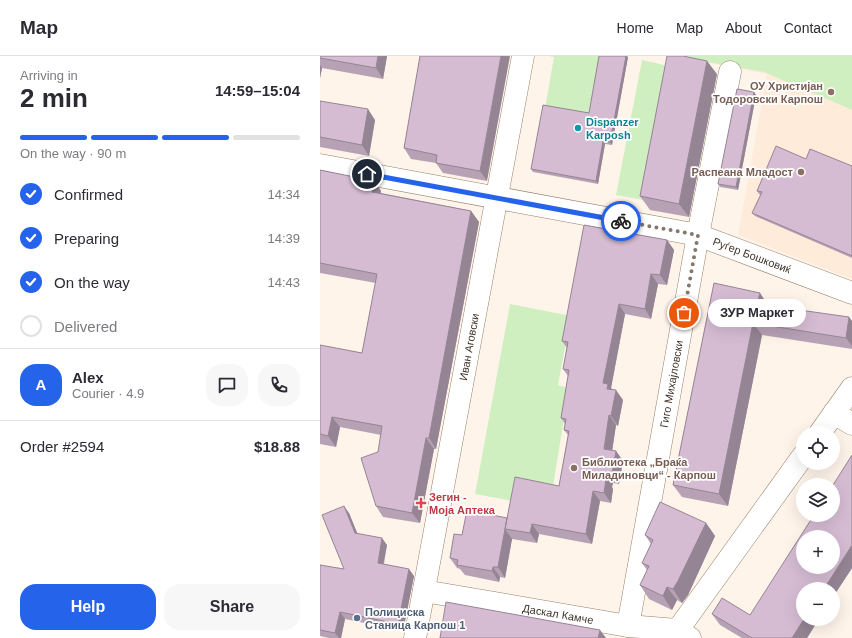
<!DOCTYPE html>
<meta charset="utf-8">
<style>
:root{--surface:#fff;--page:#f7f7f7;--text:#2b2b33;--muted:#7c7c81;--line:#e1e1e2;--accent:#2563eb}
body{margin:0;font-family:Arial,sans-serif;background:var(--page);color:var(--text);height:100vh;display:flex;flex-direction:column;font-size:15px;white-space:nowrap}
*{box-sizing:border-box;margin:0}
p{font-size:13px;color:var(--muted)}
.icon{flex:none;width:22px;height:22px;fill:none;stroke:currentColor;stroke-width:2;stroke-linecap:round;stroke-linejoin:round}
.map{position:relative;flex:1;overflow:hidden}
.sheet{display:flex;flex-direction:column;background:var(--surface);width:320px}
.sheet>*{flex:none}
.buttons{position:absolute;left:476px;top:370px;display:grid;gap:8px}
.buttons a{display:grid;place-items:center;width:44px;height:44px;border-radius:50%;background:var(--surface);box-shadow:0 4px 16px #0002;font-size:20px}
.pin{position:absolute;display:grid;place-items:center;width:34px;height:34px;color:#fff;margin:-17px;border:2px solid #fff;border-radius:50%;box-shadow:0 1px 4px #0007}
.courier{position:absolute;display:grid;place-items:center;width:40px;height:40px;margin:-20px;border:3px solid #2563eb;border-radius:50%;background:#fff;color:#222;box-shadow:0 1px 5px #0007}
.bubble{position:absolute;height:28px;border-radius:14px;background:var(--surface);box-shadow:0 4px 16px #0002;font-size:13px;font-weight:700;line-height:28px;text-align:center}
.headline em{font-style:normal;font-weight:700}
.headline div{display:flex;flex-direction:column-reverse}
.headline{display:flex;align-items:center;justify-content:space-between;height:68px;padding:0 20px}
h1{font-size:26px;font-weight:700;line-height:30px}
.bar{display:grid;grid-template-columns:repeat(4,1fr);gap:6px 4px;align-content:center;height:48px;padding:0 20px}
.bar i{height:5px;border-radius:3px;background:var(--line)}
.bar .current{background:var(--accent)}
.bar p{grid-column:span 4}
.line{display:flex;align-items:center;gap:10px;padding:0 20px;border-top:1px solid var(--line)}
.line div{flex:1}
.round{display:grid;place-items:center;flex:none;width:42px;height:42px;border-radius:16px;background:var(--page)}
ol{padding:0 20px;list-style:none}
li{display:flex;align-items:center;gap:12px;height:44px}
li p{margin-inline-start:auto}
li .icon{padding:4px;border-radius:50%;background:var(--accent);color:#fff;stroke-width:4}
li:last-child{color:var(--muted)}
li i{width:22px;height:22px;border:2px solid var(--line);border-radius:50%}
.cta{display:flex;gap:8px;margin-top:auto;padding:8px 20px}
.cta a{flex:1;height:46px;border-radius:16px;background:var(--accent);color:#fff;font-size:16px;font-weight:700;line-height:46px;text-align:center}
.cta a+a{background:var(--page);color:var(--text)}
header{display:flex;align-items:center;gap:24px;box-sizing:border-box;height:56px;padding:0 20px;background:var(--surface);border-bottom:1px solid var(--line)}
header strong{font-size:19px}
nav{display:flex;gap:22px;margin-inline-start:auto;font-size:14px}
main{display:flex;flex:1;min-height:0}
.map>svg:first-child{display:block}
.built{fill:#ffebd9}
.grass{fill:#cfefc1}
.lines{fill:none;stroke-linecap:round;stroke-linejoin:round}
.minor-casing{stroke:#978069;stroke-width:23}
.minor{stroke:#fff;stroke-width:22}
.wall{fill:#b7a2b5}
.shaded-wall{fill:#958494}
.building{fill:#d5bcd3;stroke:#958494;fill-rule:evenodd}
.done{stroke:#83786e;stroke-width:4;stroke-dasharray:0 7.2}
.route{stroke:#2563eb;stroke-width:5}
.education-dot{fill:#8d6e63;stroke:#fff;stroke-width:1.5}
.culture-dot{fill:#0f9aa8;stroke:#fff;stroke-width:1.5}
.health-dot{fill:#e0444e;stroke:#fff;stroke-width:1.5}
.service-dot{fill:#5c6f8a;stroke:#fff;stroke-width:1.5}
.labels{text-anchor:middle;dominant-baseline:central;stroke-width:3.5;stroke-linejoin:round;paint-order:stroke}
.education-label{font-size:11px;font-weight:bold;fill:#785e54;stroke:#fff;text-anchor:end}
.culture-label{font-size:11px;font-weight:bold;fill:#0d838f;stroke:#fff;text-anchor:start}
.street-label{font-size:11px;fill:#40352c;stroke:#fff}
.health-label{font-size:11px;font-weight:bold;fill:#be3a42;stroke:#fff;text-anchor:start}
.service-label{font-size:11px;font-weight:bold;fill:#4e5e75;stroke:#fff;text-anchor:start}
</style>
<header>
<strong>Map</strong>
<nav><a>Home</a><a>Map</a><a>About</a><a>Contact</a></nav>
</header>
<main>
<section class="sheet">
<div class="headline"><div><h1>2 min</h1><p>Arriving in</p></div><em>14:59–15:04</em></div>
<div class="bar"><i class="current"></i><i class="current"></i><i class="current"></i><i></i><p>On the way · 90 m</p></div>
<ol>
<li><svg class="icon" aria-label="check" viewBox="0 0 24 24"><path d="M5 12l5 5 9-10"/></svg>Confirmed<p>14:34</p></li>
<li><svg class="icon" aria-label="check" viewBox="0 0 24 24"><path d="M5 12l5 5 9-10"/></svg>Preparing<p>14:39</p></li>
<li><svg class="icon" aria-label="check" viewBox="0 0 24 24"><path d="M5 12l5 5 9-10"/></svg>On the way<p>14:43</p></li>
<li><i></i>Delivered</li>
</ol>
<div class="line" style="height:72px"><b class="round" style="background:var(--accent);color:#fff">A</b><div><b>Alex</b><p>Courier · 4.9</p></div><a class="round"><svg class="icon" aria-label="chat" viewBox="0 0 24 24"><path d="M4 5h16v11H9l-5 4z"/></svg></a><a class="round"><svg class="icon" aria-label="phone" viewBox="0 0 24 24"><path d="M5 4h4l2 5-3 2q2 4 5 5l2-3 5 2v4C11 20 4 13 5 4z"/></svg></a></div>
<div class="line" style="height:52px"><div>Order #2594</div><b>$18.88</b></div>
<div class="cta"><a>Help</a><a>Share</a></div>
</section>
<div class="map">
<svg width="532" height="582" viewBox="0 0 532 582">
<rect width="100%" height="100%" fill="#fff4ea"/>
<path class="built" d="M353 0H532V223L418 179 447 18Z"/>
<path class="grass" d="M228 0H282L271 60 225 52 234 1Z
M353 0H532V54L444 16Z
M322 4 353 11 328 145 296 139Z
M190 248 251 260 238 329 249 332 233 430 193 445 155 438Z"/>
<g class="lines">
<g class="minor-casing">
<g id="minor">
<path id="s1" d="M0 109 378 179 532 237"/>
<path d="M514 357 532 368"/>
<path d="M500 377 532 332"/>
<path id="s2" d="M104 535 308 570 357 574 370 582"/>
<path id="s3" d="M308 570 378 179 410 16"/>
<path id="s4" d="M95 582 203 0"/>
<path d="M352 582 483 400"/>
</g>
</g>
<use href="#minor" class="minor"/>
</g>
<path class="wall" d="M0 0H67L63 23 2 12 0 22Z
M100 0 167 125 123 117 116 107 91 103 84 92Z
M308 1 292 89 285 88 278 128 213 116 211 113 269 57Z
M397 18 369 161 330 154 320 140Z
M434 36 436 39 418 134 400 131 398 128Z
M0 45 55 64 49 100 0 91Z
M486 103 532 110V202L435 160 432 157 441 139 439 138 437 135Z
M0 114 54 125 61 135V137L151 155 159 166 116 393H114L100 467 63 461 56 450 58 396 61 379 20 371 16 391 0 388V289L42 297 56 227 0 217Z
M347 184 354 194 347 229 338 228 331 263 305 258 291 332 303 344 298 370 296 369 292 394 296 395 303 405 299 428 293 427 292 431 293 433 291 447 280 445 272 488 219 478 217 487 192 483 185 522 180 521 179 526 145 519 140 513 137 512 130 502 142 479 187 462 239 430 248 379 244 374 245 368 241 362 248 320 243 313 247 292 242 285Z
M394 227 448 249 532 265V293L442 279 408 450 362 441 353 429Z
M29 457 37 477 67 489 64 508 94 520 83 575 25 563 21 582H9L0 580V509L24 513Z
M386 467 395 480 368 539 362 547 357 544 352 554 329 543 320 529 327 514 322 507 331 488 325 479Z
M532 512 513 541V533L499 563 487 582H422L400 569 392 558 430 559Z"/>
<path class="shaded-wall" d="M58 0H67L63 23 56 12Z
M181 0H190L167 125 160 115Z
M306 0H307L308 1 292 89 290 86Z
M387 5 397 18 369 161 359 148Z
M0 9 2 12 0 22Z
M434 36 436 39 418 134 416 131Z
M48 53 55 64 49 100 42 89Z
M283 85 285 88 278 128 276 125Z
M54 125 61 135 59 146 52 136Z
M151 155 159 166 116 393 109 382Z
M347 184 354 194 347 229 340 219Z
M331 218 338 228 331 263 325 253Z
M440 237 448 249 446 260 437 248Z
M299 248 305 258 291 332 295 338 296 334 303 344 298 370 291 360 294 342 283 327Z
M529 261 532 265V290L526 282Z
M433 267 442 279 408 450 399 438Z
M289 359 296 369 291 403 284 393Z
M12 361 20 371 16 391 8 380Z
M106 382 114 393 100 467 92 457Z
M296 395 303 405 299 428 292 418Z
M286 417 293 427 292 431 293 433 291 447 284 437 285 422Z
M273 435 280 445 272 488 266 478Z
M24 450 29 457 40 484 35 477Z
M187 462 185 473 192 483 185 522 178 511Z
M386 467 395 480 368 539 362 547 353 533Z
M212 468 219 478 217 487 210 477Z
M62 482 67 489 62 514 58 507Z
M532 489V512L513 541V533H504Z
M173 511 180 521 179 526 172 515Z
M89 513 94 520 83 575 78 568Z
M347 531 357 544 352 554 343 540Z
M20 556 25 563 21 582H19L15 577Z
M484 563H499L487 582H472Z
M280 574 286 582H278Z"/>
<path class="building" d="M0 0H58L56 12 0 2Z
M100 0H181L160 115 116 107 117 99 84 92Z
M279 0H306L290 86 283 85 276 125 211 113 223 49 269 57Z
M347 0H363L387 5 359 148 320 140Z
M417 33 434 36 416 131 398 128Z
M0 45 48 53 42 89 0 81Z
M456 90 486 103 490 93 532 110V200L432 157 442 136 437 135Z
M0 114 54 125 52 136 151 155 109 382H106L92 457 56 450 41 402 58 396 62 370 12 361 8 380 0 378V289L42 297 57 218 0 207Z
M264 169 347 184 340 219 331 218 325 253 299 248 283 327 288 328 287 333 296 334 291 360 289 359 284 393 296 395 292 418 286 417 285 422 286 423 284 437 273 435 266 478 212 468 210 477 185 473 195 421 239 430 249 375 244 374 246 363 241 362 249 314 243 313 248 286 242 285Z
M394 227 440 237 437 248 529 261 526 282 433 267 399 438 353 429Z
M532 399V489L504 533H483V563H484L472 582H432L392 558 402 542 430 559 494 459H513V429ZM483 481H513V511H483Z
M340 446 386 467 358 525 353 533 347 531 343 540 320 529 329 510 322 507 333 484 325 479Z
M24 450 35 477 62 482 58 507 89 513 78 568 20 556 15 577 0 574V509L24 513 2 459Z
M147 454 187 462 178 511H173L172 515 137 509 138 504 130 502 134 478 142 479Z
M126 546 280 574 278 582H120Z"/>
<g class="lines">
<path class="done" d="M301 165 378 179 364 257"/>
<path class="route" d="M47 118 301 165"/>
</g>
<g class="education-dot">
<circle cx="511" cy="36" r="4"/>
<circle cx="481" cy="116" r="4"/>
<circle cx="254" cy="412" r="4"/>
</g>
<circle class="culture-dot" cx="258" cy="72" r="4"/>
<path class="health-dot" d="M99 441h4v4h4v4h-4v4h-4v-4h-4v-4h4z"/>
<circle class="service-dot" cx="37" cy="562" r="4"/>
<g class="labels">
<g class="education-label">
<text x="503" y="30">ОУ Христијан<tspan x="503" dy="13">Тодоровски Карпош</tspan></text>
<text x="473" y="116">Распеана Младост</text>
<text x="262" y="406" text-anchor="start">Библиотека „Браќа<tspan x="262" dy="13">Миладиновци“ - Карпош</tspan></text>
</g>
<g class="culture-label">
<text x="266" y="66">Dispanzer<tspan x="266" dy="13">Karposh</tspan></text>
</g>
<g class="street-label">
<text stroke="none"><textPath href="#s1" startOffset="442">Руѓер Бошковиќ</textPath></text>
<text stroke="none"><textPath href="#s4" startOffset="296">Иван Аговски</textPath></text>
<text stroke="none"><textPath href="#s3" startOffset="246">Гиго Михајловски</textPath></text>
<text stroke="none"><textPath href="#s2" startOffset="136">Даскал Камче</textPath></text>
</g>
<g class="health-label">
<text x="109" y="441">Зегин -<tspan x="109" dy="13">Моја Аптека</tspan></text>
</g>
<g class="service-label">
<text x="45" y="556">Полициска<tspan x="45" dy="13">Станица Карпош 1</tspan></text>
</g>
</g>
</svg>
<div class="buttons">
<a><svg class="icon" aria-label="locate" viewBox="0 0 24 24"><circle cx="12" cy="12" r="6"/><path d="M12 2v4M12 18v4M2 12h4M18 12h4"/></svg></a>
<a><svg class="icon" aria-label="layers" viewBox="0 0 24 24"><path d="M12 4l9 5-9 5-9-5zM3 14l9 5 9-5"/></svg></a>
<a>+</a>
<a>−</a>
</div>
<div class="pin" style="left:364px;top:257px;background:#ea580c"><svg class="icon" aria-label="bag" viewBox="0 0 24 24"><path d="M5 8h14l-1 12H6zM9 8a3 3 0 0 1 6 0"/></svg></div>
<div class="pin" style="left:47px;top:118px;background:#1f2937"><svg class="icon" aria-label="home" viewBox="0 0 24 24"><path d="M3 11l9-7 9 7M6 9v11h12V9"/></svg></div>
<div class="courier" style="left:301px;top:165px"><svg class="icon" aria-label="bike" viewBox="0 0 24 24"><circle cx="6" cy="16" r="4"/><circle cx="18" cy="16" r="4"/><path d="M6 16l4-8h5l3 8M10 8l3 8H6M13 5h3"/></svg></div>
<div class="bubble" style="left:388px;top:243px;width:98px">ЗУР Маркет</div>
</div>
</main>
